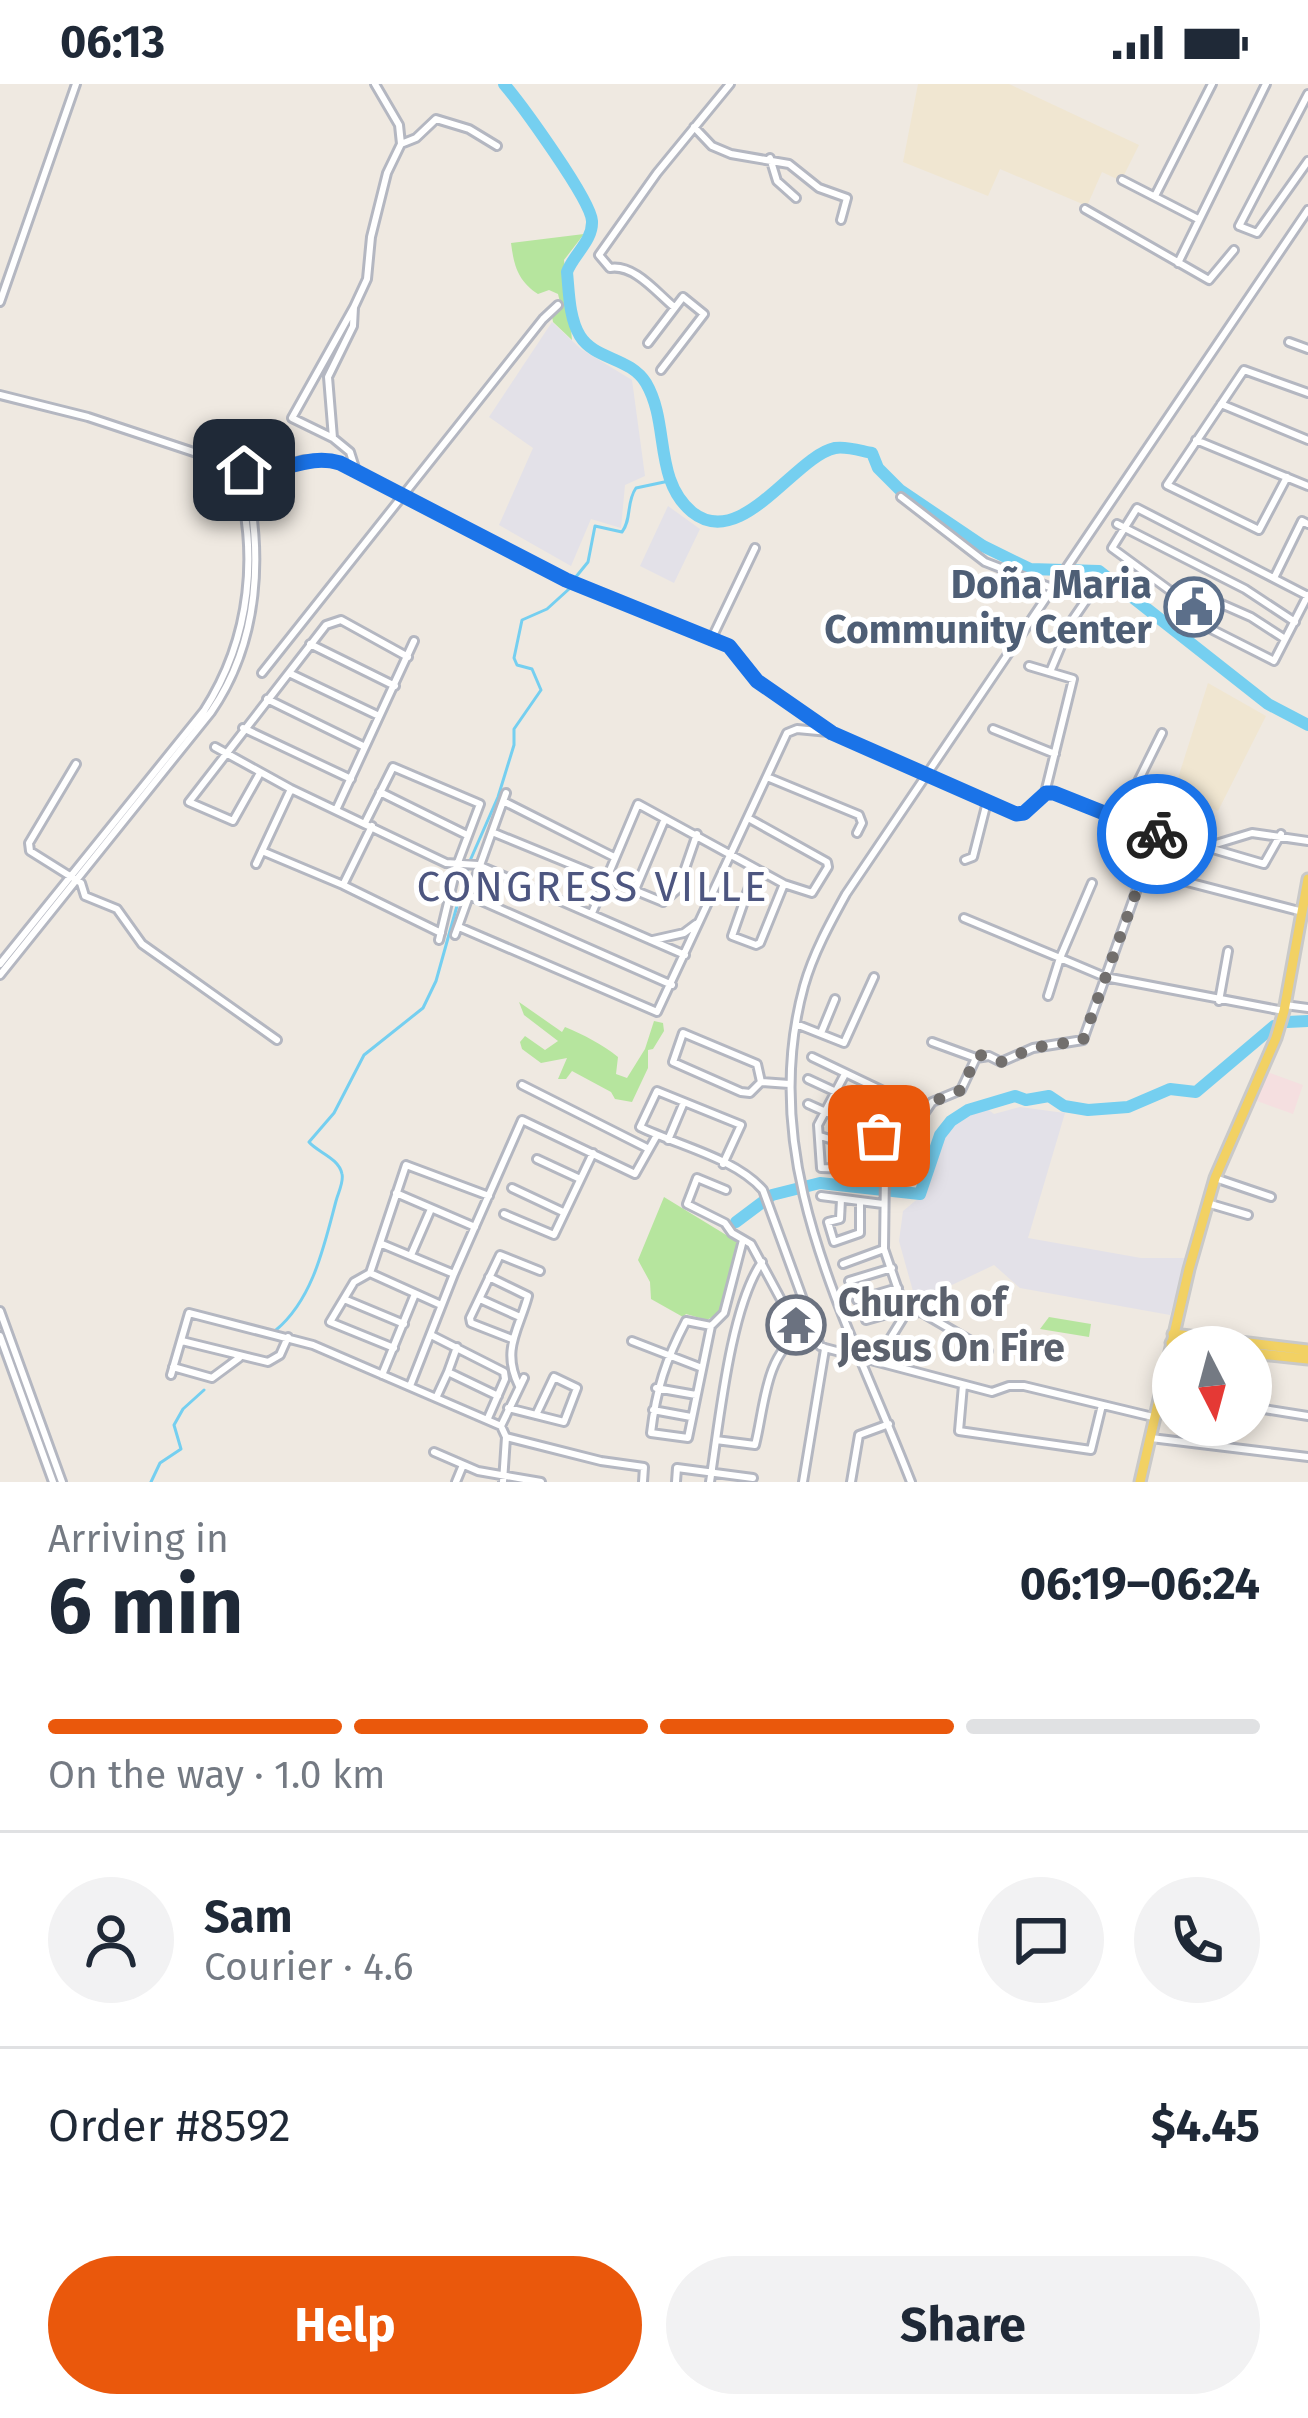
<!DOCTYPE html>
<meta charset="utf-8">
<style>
:root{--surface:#fff;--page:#f2f2f3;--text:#1f2937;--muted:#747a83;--line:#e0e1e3;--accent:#ea580c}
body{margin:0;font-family:"Fira Sans",sans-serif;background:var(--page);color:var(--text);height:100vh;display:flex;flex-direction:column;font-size:45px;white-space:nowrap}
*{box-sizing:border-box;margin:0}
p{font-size:39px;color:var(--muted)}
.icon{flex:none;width:66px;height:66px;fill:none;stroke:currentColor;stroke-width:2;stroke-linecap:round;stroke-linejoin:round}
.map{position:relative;height:1398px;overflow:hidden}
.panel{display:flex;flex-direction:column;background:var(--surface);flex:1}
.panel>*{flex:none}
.needle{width:78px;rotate:174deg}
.fabs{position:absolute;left:1152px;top:1242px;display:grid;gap:24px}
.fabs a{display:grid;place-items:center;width:120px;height:120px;border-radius:50%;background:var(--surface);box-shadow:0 6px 18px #0003;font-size:60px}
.pin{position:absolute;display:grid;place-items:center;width:102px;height:102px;color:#fff;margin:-51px;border-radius:24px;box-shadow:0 6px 18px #0006}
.courier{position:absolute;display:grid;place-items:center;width:120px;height:120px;margin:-60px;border:9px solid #1a73e8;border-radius:50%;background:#fff;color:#222;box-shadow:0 3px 15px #0007}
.head em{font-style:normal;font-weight:700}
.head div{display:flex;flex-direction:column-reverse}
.head{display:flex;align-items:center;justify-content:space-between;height:204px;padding:0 48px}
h1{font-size:78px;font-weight:700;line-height:90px}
.bar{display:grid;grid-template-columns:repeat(4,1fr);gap:18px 12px;align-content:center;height:144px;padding:0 48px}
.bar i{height:15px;border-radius:9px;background:var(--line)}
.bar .current{background:var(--accent)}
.bar p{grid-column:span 4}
.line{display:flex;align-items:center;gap:30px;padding:0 48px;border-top:3px solid var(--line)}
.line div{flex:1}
.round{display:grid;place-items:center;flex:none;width:126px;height:126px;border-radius:63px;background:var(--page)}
.primary-button{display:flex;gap:24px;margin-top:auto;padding:24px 48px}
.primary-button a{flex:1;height:138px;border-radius:72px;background:var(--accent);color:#fff;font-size:48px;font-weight:700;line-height:138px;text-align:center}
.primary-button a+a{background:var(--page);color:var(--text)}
.status{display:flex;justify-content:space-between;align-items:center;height:84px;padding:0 60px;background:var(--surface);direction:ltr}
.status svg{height:33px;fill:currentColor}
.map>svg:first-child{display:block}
.industrial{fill:#e3e1e8}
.education{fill:#f0e6d1}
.medical{fill:#f5dfe0}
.green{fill:#b6e59e}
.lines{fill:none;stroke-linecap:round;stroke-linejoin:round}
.stream{stroke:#75cff0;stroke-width:3}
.river{stroke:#75cff0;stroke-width:12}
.minor-casing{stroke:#b4b7c1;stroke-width:12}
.major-casing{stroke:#c9c9c9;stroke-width:15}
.minor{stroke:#fff;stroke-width:6}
.major{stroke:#f2d163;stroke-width:9}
.done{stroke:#726f6d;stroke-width:12;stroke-dasharray:0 21.6}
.route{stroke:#1a73e8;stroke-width:15}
.labels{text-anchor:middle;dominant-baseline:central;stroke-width:10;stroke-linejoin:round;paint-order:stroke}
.service-label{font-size:39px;font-weight:bold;fill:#4e5e75;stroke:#fff;text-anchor:end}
.worship-label{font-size:39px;font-weight:bold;fill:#5b616d;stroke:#fff;text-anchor:start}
.neighbourhood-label{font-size:42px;letter-spacing:3px;fill:#4d5680;stroke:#fff}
</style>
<div class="status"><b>06:13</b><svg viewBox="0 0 49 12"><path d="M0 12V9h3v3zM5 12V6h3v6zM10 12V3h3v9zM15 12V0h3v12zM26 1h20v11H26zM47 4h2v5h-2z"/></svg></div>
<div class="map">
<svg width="1308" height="1398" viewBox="0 0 1308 1398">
<rect width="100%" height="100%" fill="#efe9e1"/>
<path class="industrial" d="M552 238 581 265 632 296 645 392 625 401 621 444 591 435 571 482 499 441 533 364 489 333Z
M668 422 700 445 674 499 640 482Z
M1020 1023 1065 1029 1028 1154 1141 1174H1187L1170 1231 1020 1204 994 1181 916 1218 899 1157 903 1127 926 1108 945 1051 961 1036 986 1024 994 1030Z"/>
<path class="education" d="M918 0H1009L1139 61 1121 97 1102 88 1087 122 1000 85 988 112 903 78Z
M1208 599 1266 632 1218 727 1174 707Z"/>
<path class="medical" d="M1267 988 1303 1001 1293 1030 1257 1017Z"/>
<path class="green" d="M584 150 564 176 572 256 553 238 551 227 561 222 558 210 549 206 538 210C518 197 514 182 511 159Z
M519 918 562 948 565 943C584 951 602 960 618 973L616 990 627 994 645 965 654 937 663 939 664 947 653 965 648 966V984L632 1018 615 1015 611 1008 572 987 566 995H558L567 974 541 979 522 965 520 958 525 952 545 966 558 957 524 931Z
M664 1113 741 1160 721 1228 707 1236 686 1230 683 1233 651 1215 650 1198 638 1176Z
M1049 1233 1091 1240 1089 1253 1040 1245Z"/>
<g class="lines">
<path class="stream" d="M575 494 588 478 595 442 622 448C632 435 626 418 636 404L669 397
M276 1246C313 1215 324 1162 336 1117 338 1109 344 1098 342 1090 339 1074 317 1068 309 1058L334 1029 364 971 423 924 436 897 469 779 498 713 514 661V645L541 606 532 585 517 581 514 574 522 536 547 525 569 505
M151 1398 160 1379 181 1365 174 1341 183 1325 204 1306"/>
<path class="river" d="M504 0C521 20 591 116 592 137 593 157 573 171 567 188 569 208 569 234 580 252 595 276 630 273 646 299 670 340 653 395 692 428 741 468 795 372 835 364 847 362 861 367 872 369L878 384 900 406 983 462 1030 485 1099 487 1268 620 1308 641
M1287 938 1308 937
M736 1138 772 1111 820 1099 920 1110 940 1051 951 1037 968 1026 1015 1012 1026 1016 1049 1012 1064 1022 1088 1026 1128 1023 1170 1005 1196 1008 1274 942"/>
<g class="minor-casing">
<path id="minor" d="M1308 10 1239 142 1257 149 1308 77
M694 43 712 62 731 70 789 80 819 104 847 114 841 136
M401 60 416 54 436 35 469 45 497 62
M770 74 777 97 796 114
M1122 96 1198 135
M1155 112 1212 0
M1085 125 1209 196 1234 166
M1178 179 1266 0
M0 218 76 0
M354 223 292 334 333 354 328 293 353 242 354 223 367 195 371 153 387 89 401 60 399 41 375 0
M674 223C656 208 634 180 610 184L599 171 657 89 730 0
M1289 258 1308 265
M648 259 683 213 704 230 661 286
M0 311 88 333 257 389 304 376 340 379 566 496 729 562 757 597 832 649 1015 729H1024L1045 709H1054L1195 762 1206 763 1252 749 1308 757
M1221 320 1308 356
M333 354 350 368 356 387
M1196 356 1308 402
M1287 393 1259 446 1167 401 1244 286 1308 309
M901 413 985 478 1052 504
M1117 440 1245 505 1295 538
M1275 492 1302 437 1308 440
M1201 511 1251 533 1285 555
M1308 512 1137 424 1112 464 1180 514 1201 540 1274 577 1308 511
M711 556 755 464
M310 560 395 602
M1029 582 1073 595 1045 709
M1050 588 1071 538 1093 506
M262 589 543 235 558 221
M289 589 379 632
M267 615 365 663
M243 644 351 695
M993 645 1055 670
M215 663 291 705 446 779 478 781 685 871
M76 680 29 759 30 767 81 799 85 812 117 825 142 860 277 956
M260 689 233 737 189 718 326 541 341 536 408 573
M767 693 859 731 862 739 857 749
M380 708 467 751
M1175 717 1203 722 1206 763 1264 780 1281 750
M505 718 614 773
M336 726 414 557
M1120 734 1162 649
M366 737 393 683 480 720 457 781 439 856
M492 748 663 818 678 805 697 750
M262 767 343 801 441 849
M965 776 973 773 987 718
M256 780 291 705
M755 786 732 852 756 861 760 859 784 800
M1141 786 1299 827
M343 801 372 742
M634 808 664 737
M468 811 672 901
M592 829 638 720 784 800 812 809 828 783 827 778 748 734
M964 834 1060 874 1092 799
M459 843 657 928 787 649 797 645 829 648
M455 851 506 709
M653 856 684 849 696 840
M0 880 204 627C251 554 260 466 234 385
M0 891 211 628C260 557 264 468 244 386
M1048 912 1060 874 1105 893 1284 927
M1219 917 1228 867
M1285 921 1308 924
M796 940 844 959 874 893
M821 949 835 915
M932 958 976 974
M812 973 925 1027
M845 990 818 1041 821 1084 884 1086
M808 995 892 1034
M761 998 757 980 683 949 673 978 741 1008 750 1009 761 998 789 1000
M522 1001 649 1065
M808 1020 879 1052
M820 1052 849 1061 858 1043
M668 1056 684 1018
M537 1075 578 1094
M723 1080 741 1041 657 1007 640 1043C679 1062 735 1074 763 1106L820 1262
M859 1085 902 1017
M885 1086 932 1018 961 1006 976 974 989 972 1001 978 1033 964 1083 956 1157 749
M885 1086 884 1165 906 1229
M1215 1094 1271 1113
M512 1104 563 1128
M726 1106 697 1094 687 1120 725 1139 732 1149 751 1160 800 1251
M396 1109 475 1143
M821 1112 883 1120
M841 1115 840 1135 828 1138 834 1158 860 1149V1117
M1207 1119 1248 1131
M504 1130 554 1151 593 1069
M382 1160 454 1190
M411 1171 431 1125
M843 1180 884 1165
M370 1189 441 1221
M489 1193 528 1212C519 1246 501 1265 519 1302
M849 1197 892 1184
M344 1215 404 1240
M480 1215 520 1233
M857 1216 898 1204
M0 1227 62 1398
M906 1229 921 1228 988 1267
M866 1236 905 1225
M711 1242 688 1354 651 1349C656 1306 666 1275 686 1237L711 1242 724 1229 743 1156
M431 1251 504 1288 505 1295 488 1334
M800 1251 825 1264 992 1308 1009 1302H1024L1153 1333
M0 1252 53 1398
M512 1255 471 1239 470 1234 500 1171 540 1187
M182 1257 268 1278 280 1271 288 1253
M632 1257 702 1284
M394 1264 330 1238 354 1198 370 1189 406 1081 489 1112
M877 1276 906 1229
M173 1283 212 1294 239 1274
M448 1288 457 1263
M171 1291 189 1229 313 1261 501 1342
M382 1291 415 1210
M963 1301 959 1347 1091 1366 1102 1321
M410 1302 454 1190 522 1036 635 1090 657 1051
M656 1304 696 1311
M436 1314 448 1288 498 1312
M1251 1323 1308 1332
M508 1324 564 1338 577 1304 554 1293 536 1331
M653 1326 691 1333
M506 1353 601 1377 644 1383 643 1398
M1151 1354 1308 1373
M716 1356 755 1361C764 1327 765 1269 800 1251
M434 1368 478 1387 541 1398
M456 1398 463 1381
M503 1398 506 1353 501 1342 524 1294
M676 1398 677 1384 753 1394
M710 1398C719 1341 730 1223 762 1178
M803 1398 825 1265
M851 1398 859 1351 889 1340
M911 1398C849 1237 755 1080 804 902 813 870 830 839 846 810L1308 126"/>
</g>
<g class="major-casing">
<path id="major" d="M1173 1250 1308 1266
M1171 1259 1201 1263
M1251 1269 1308 1275
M1140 1398 1189 1185 1215 1094 1276 954 1284 927 1308 795"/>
</g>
<use href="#minor" class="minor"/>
<use href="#major" class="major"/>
</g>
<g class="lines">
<path class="done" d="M879 1052 902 1017 925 1027 932 1018 961 1006 976 974 980 971 1001 978 1033 964 1083 956 1157 750"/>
<path class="route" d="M244 386C277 394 305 368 340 379L566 496 729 562 757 597 832 649 1016 730 1024 729 1046 709H1054L1157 750"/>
</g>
<defs>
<g id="civic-ring" transform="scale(3)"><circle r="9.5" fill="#fff" stroke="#5c6f8a" stroke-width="1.5"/><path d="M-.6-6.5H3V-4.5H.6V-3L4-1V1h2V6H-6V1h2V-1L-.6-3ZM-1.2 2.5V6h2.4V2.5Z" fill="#5c6f8a"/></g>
<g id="temple-ring" transform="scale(3)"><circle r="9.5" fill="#fff" stroke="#6b7280" stroke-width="1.5"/><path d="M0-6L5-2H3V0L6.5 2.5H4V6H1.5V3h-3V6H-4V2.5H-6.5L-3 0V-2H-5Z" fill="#6b7280"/></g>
</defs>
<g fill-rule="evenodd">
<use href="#civic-ring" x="1194" y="523"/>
<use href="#temple-ring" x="796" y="1241"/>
</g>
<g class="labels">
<g class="service-label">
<text x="1152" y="501">Doña Maria<tspan x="1152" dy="45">Community Center</tspan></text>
</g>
<g class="worship-label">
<text x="838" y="1219">Church of<tspan x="838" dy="45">Jesus On Fire</tspan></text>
</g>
<g class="neighbourhood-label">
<text x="593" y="803">CONGRESS VILLE</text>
</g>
</g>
</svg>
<div class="fabs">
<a><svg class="needle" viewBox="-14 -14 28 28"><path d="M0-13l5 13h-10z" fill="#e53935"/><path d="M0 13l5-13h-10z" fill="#747a83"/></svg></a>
</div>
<div class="pin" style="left:879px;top:1052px;background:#ea580c"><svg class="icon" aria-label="bag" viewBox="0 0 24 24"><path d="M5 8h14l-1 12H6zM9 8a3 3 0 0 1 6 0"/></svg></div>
<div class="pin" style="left:244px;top:386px;background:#1f2937"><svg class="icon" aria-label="home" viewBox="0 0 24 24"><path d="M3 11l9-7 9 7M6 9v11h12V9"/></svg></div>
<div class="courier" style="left:1157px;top:750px"><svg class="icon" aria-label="bike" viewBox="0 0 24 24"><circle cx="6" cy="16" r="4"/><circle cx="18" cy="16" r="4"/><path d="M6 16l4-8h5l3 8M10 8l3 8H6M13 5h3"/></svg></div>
</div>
<section class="panel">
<div class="head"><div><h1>6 min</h1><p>Arriving in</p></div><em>06:19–06:24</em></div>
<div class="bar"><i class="current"></i><i class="current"></i><i class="current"></i><i></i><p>On the way · 1.0 km</p></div>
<div class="line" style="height:216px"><a class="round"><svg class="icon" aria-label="person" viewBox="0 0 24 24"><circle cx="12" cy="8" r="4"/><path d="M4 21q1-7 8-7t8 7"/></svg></a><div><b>Sam</b><p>Courier · 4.6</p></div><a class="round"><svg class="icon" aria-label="chat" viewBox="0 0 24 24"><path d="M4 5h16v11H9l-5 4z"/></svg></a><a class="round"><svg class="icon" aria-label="phone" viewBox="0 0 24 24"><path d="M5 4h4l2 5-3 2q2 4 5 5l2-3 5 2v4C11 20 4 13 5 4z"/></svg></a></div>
<div class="line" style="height:156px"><div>Order #8592</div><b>$4.45</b></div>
<div class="primary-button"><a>Help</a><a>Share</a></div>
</section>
